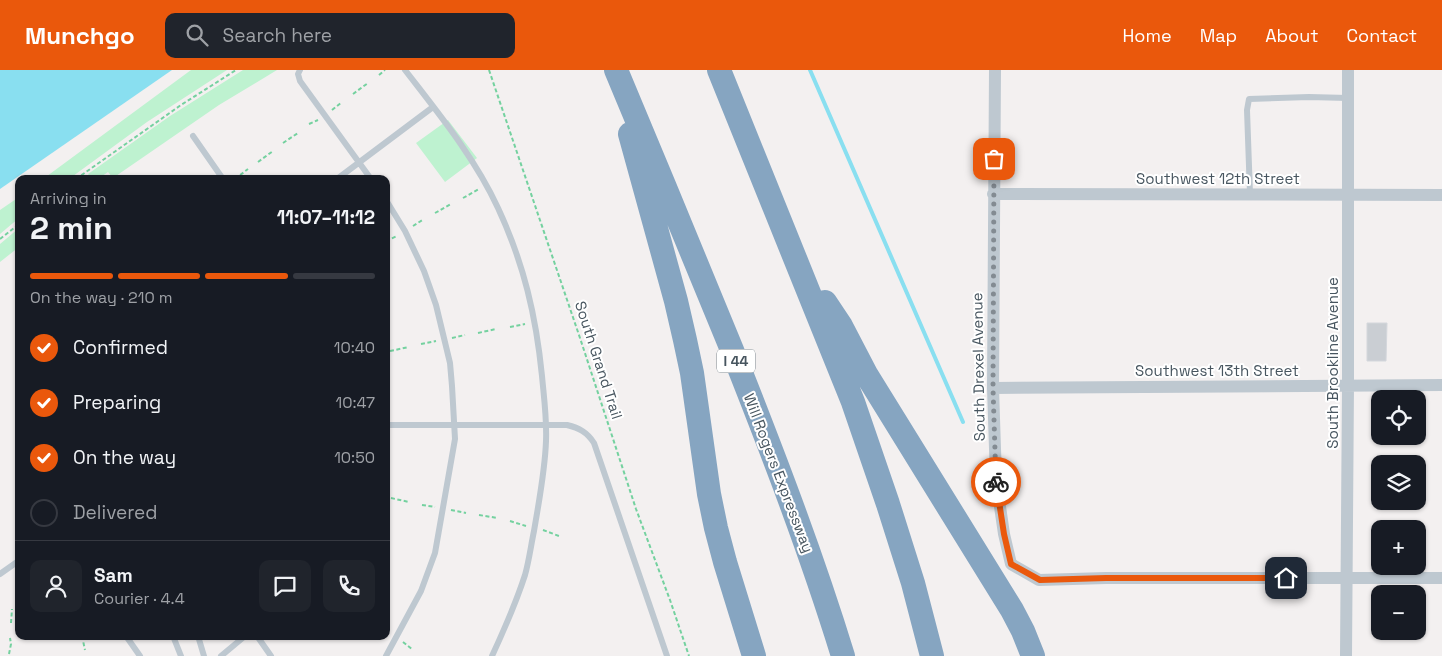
<!DOCTYPE html>
<meta charset="utf-8">
<style>
:root{--surface:#171b24;--page:#20242c;--text:#f1f3f6;--muted:#9ea1a6;--line:#363941;--accent:#ea580c}
body{margin:0;font-family:"Space Grotesk",sans-serif;background:var(--page);color:var(--text);height:100vh;display:flex;flex-direction:column;font-size:19px;white-space:nowrap}
*{box-sizing:border-box;margin:0}
p{font-size:16px;color:var(--muted)}
.icon{flex:none;width:28px;height:28px;fill:none;stroke:currentColor;stroke-width:2;stroke-linecap:round;stroke-linejoin:round}
.map{position:relative;flex:1;overflow:hidden}
.details{position:absolute;left:15px;top:105px;width:375px;height:465px;display:flex;flex-direction:column;background:var(--surface);border-radius:10px;box-shadow:0 1px 4px #0004}
.details>*{flex:none}
.tools{position:absolute;left:1371px;top:320px;display:grid;gap:10px}
.tools a{display:grid;place-items:center;width:55px;height:55px;border-radius:10px;background:var(--surface);box-shadow:0 1px 4px #0004;font-size:25px}
.pin{position:absolute;display:grid;place-items:center;width:42px;height:42px;color:#fff;margin:-21px;border-radius:10px;box-shadow:0 2px 8px #0006}
.courier{position:absolute;display:grid;place-items:center;width:50px;height:50px;margin:-25px;border:4px solid #ea580c;border-radius:50%;background:#fff;color:#222;box-shadow:0 1px 6px #0007}
.head em{font-style:normal;font-weight:700}
.head div{display:flex;flex-direction:column-reverse}
.head{display:flex;align-items:center;justify-content:space-between;height:85px;padding:0 15px}
h1{font-size:32px;font-weight:700;line-height:38px}
.bar{display:grid;grid-template-columns:repeat(4,1fr);gap:8px 5px;align-content:center;height:60px;padding:0 15px}
.bar i{height:6px;border-radius:4px;background:var(--line)}
.bar .selected{background:var(--accent)}
.bar p{grid-column:span 4}
.line{display:flex;align-items:center;gap:12px;padding:0 15px;border-top:1px solid var(--line)}
.line div{flex:1}
.round{display:grid;place-items:center;flex:none;width:52px;height:52px;border-radius:10px;background:var(--page)}
ol{padding:0 15px;list-style:none}
li{display:flex;align-items:center;gap:15px;height:55px}
li p{margin-inline-start:auto}
li .icon{padding:5px;border-radius:50%;background:var(--accent);color:#fff;stroke-width:4}
li:last-child{color:var(--muted)}
li i{width:28px;height:28px;border:2px solid var(--line);border-radius:50%}
header{display:flex;align-items:center;gap:30px;box-sizing:border-box;height:70px;padding:0 25px;background:var(--accent);color:#fff}
header strong{font-size:24px}
nav{display:flex;gap:28px;margin-inline-start:auto;font-size:18px}
.search{width:350px;height:45px;background:var(--page);display:flex;align-items:center;gap:12px;box-sizing:border-box;padding:0 18px;border-radius:10px;color:var(--muted);font-size:19px}
.map>svg:first-child{display:block}
.green{fill:#bef2d0}
.water{fill:#89dff0}
.lines{fill:none;stroke-linecap:round;stroke-linejoin:round}
.stream{stroke:#89dff0;stroke-width:4}
.building{fill:#caced3;stroke:#d4d7dc}
.path{stroke:#74d19f;stroke-width:2;stroke-dasharray:4 2.5;stroke-linecap:butt}
.service{stroke:#bec8d0;stroke-width:6}
.minor{stroke:#bec8d0;stroke-width:12}
.motorway{stroke:#86a5c1;stroke-width:24}
.done{stroke:#838b92;stroke-width:5;stroke-dasharray:0 9}
.route{stroke:#ea580c;stroke-width:6}
.labels{text-anchor:middle;dominant-baseline:central;stroke-width:4;stroke-linejoin:round;paint-order:stroke}
.shield{fill:#fff;stroke:#7e888f;stroke-width:1}
.shield-label{font-size:14px;font-weight:bold;fill:#47555f}
.street-label{font-size:15px;fill:#47555f;stroke:#fff}
</style>
<header>
<strong>Munchgo</strong>
<div class="search"><svg class="icon" aria-label="search" viewBox="0 0 24 24"><circle cx="10" cy="10" r="6"/><path d="M15 15l6 6"/></svg>Search here</div>
<nav><a>Home</a><a>Map</a><a>About</a><a>Contact</a></nav>
</header>
<div class="map">
<svg width="1442" height="586" viewBox="0 0 1442 586">
<rect width="100%" height="100%" fill="#f3f0f0"/>
<path class="green" d="M191 0H227L147 52 69 109H43Z
M243 0H277L219 35 113 108 108 102 98 109H92L88 104 170 46Z
M448 50 477 88 445 112 416 73Z
M19 127V148L0 164V140Z
M19 158V177L0 192V174Z"/>
<path class="water" d="M0 0H172L0 119Z"/>
<g class="lines">
<path class="stream" d="M810 0 963 352"/>
</g>
<path class="building" d="M1367 253H1387L1386 291H1367Z"/>
<g class="lines">
<path class="path" d="M489 0 580 268 636 439 670 530 689 586
M379 5 385 0
M353 24 368 13
M332 40 342 32
M309 54 318 50
M283 73 298 63
M258 92 273 81
M76 109 181 35 236 0
M235 109 248 99
M463 128 479 119
M435 143 451 134
M413 156 424 149
M0 169 19 154
M386 171 397 166
M510 257 525 254
M478 263 496 259
M452 268 465 265
M421 274 436 271
M390 281 409 277
M391 428 409 432
M422 435 435 437
M451 440 466 443
M479 445 498 448
M510 451 526 456
M543 460 559 466
M11 553 12 539
M82 566 85 580
M403 572 413 580
M9 584 11 574 10 568"/>
<path class="service" d="M300 0 298 4 300 11 371 109
M405 0C439 44 475 88 498 138 524 194 536 246 542 306 544 328 547 349 546 371 545 401 539 431 534 461 531 475 529 491 525 505 516 533 504 560 492 586
M193 66 223 109
M337 109 433 37
M1250 124 1247 40 1249 29 1309 27 1348 28
M386 355H567C579 358 587 362 594 373L667 586
M0 504 17 492
M126 566 140 586
M173 566 181 586
M198 566 204 586
M257 566 271 586
M221 586 245 566
M386 586 421 521 435 483 455 369 452 316 450 293 436 235 424 201 405 161 386 130"/>
<path class="minor" d="M995 0 993 318 996 409 1004 464 1011 494 1039 510 1106 508H1442
M993 124 1442 125
M993 318 1442 315
M1346 586 1348 315V0"/>
<path class="motorway" d="M616 0C655 93 694 187 732 280 772 381 811 482 843 586
M719 0 853 332 888 434 913 513 932 586
M630 64 676 231 685 270 692 303 709 424 716 458 725 492 754 586
M825 232 841 256 866 304 1012 540 1023 561 1033 586"/>
</g>
<g class="lines">
<path class="done" d="M994 89 993 318 996 412"/>
<path class="route" d="M996 412 1004 464 1011 494 1040 510 1106 508H1286"/>
</g>
<g class="labels">
<rect class="shield" x="717" y="279.5" width="38" height="23" rx="4"/>
<g class="shield-label">
<text x="736" y="291">I 44</text>
</g>
<g class="street-label">
<text x="1218" y="108">Southwest 12th Street</text>
<text transform="translate(599 290) rotate(72)">South Grand Trail</text>
<text transform="translate(1332 293) rotate(-90)">South Brookline Avenue</text>
<text transform="translate(978 297) rotate(-91)">South Drexel Avenue</text>
<text x="1217" y="300">Southwest 13th Street</text>
<text transform="translate(779 403) rotate(69)">Will Rogers Expressway</text>
</g>
</g>
</svg>
<div class="tools">
<a><svg class="icon" aria-label="locate" viewBox="0 0 24 24"><circle cx="12" cy="12" r="6"/><path d="M12 2v4M12 18v4M2 12h4M18 12h4"/></svg></a>
<a><svg class="icon" aria-label="layers" viewBox="0 0 24 24"><path d="M12 4l9 5-9 5-9-5zM3 14l9 5 9-5"/></svg></a>
<a>+</a>
<a>−</a>
</div>
<div class="pin" style="left:994px;top:89px;background:#ea580c"><svg class="icon" aria-label="bag" viewBox="0 0 24 24"><path d="M5 8h14l-1 12H6zM9 8a3 3 0 0 1 6 0"/></svg></div>
<div class="pin" style="left:1286px;top:508px;background:#1f2937"><svg class="icon" aria-label="home" viewBox="0 0 24 24"><path d="M3 11l9-7 9 7M6 9v11h12V9"/></svg></div>
<div class="courier" style="left:996px;top:412px"><svg class="icon" aria-label="bike" viewBox="0 0 24 24"><circle cx="6" cy="16" r="4"/><circle cx="18" cy="16" r="4"/><path d="M6 16l4-8h5l3 8M10 8l3 8H6M13 5h3"/></svg></div>
<section class="details">
<div class="head"><div><h1>2 min</h1><p>Arriving in</p></div><em>11:07–11:12</em></div>
<div class="bar"><i class="selected"></i><i class="selected"></i><i class="selected"></i><i></i><p>On the way · 210 m</p></div>
<ol>
<li><svg class="icon" aria-label="check" viewBox="0 0 24 24"><path d="M5 12l5 5 9-10"/></svg>Confirmed<p>10:40</p></li>
<li><svg class="icon" aria-label="check" viewBox="0 0 24 24"><path d="M5 12l5 5 9-10"/></svg>Preparing<p>10:47</p></li>
<li><svg class="icon" aria-label="check" viewBox="0 0 24 24"><path d="M5 12l5 5 9-10"/></svg>On the way<p>10:50</p></li>
<li><i></i>Delivered</li>
</ol>
<div class="line" style="height:90px"><a class="round"><svg class="icon" aria-label="person" viewBox="0 0 24 24"><circle cx="12" cy="8" r="4"/><path d="M4 21q1-7 8-7t8 7"/></svg></a><div><b>Sam</b><p>Courier · 4.4</p></div><a class="round"><svg class="icon" aria-label="chat" viewBox="0 0 24 24"><path d="M4 5h16v11H9l-5 4z"/></svg></a><a class="round"><svg class="icon" aria-label="phone" viewBox="0 0 24 24"><path d="M5 4h4l2 5-3 2q2 4 5 5l2-3 5 2v4C11 20 4 13 5 4z"/></svg></a></div>
</section>
</div>
